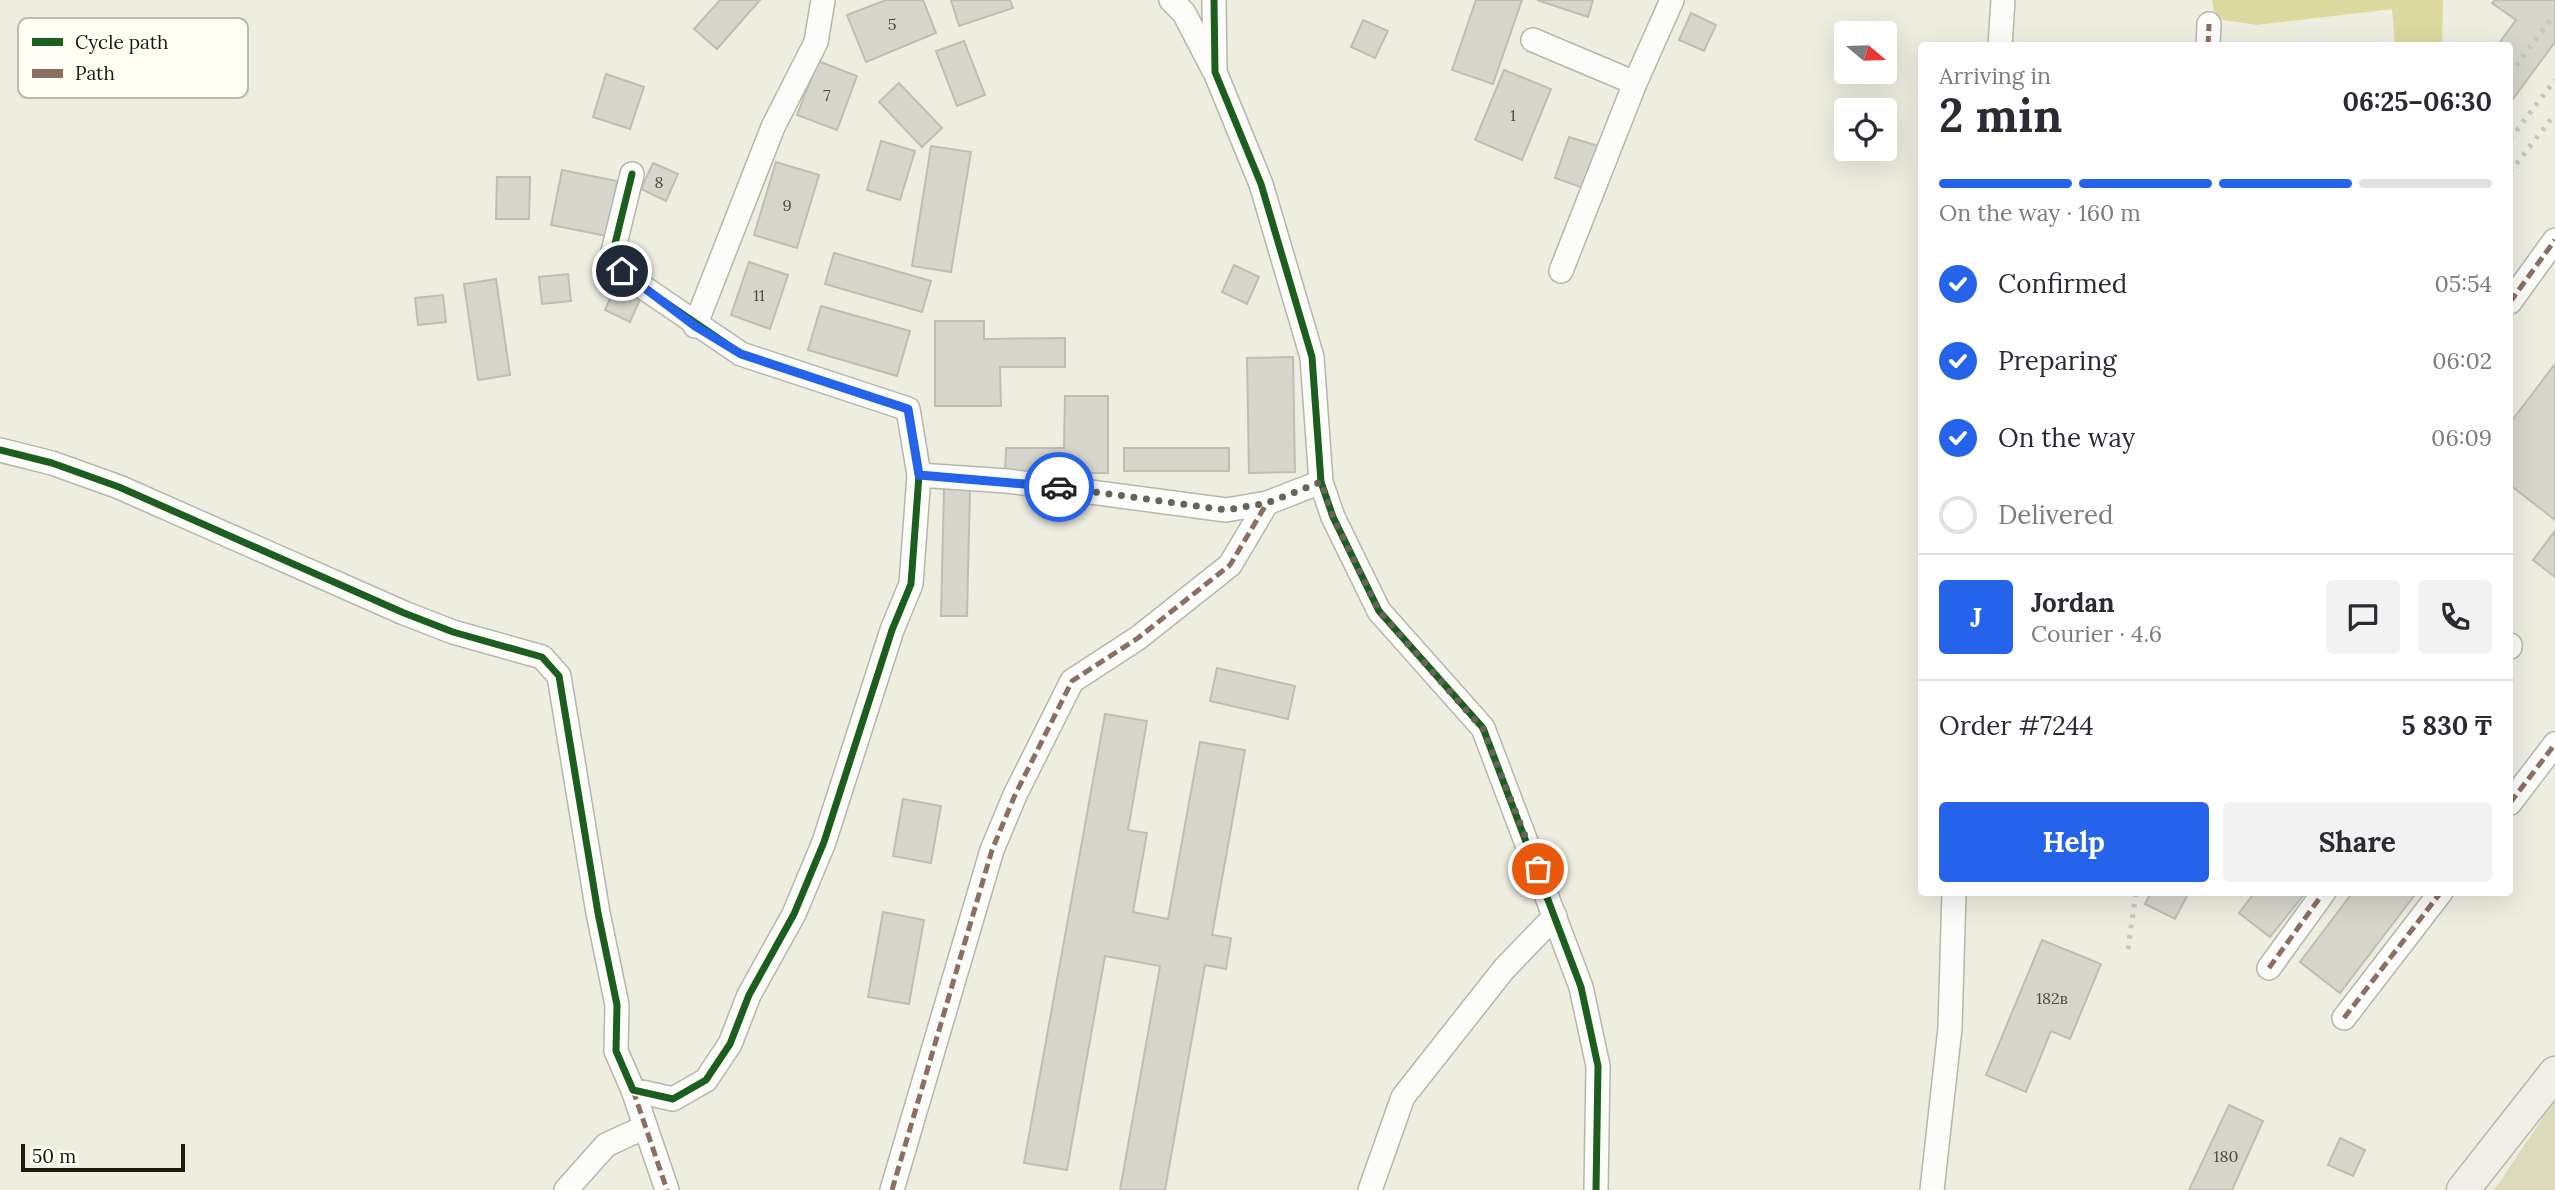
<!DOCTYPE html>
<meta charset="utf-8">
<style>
:root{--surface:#fff;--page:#f2f2f3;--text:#2b2b33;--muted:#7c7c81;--line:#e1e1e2;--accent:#2563eb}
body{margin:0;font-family:Lora,serif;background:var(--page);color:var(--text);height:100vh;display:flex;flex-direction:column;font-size:26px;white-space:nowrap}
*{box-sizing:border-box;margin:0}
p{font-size:23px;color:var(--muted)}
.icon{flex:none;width:38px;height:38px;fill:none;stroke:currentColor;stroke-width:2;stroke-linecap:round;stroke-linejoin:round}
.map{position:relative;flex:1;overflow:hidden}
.drawer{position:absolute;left:1918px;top:42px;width:595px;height:854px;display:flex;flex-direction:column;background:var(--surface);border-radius:7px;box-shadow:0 7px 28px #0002}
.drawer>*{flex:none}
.needle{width:46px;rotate:109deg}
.controls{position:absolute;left:1834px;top:21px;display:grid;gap:14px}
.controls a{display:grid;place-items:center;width:63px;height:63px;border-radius:7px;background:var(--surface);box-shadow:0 7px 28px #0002;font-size:35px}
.scale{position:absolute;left:21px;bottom:18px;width:164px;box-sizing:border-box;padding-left:7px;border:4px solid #1a1a11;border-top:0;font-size:19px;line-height:24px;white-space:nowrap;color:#1a1a11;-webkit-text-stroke:5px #fefff5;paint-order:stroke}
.pin{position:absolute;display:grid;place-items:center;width:60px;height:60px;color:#fff;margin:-30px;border:4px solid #fff;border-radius:50%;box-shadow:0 2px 7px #0007}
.courier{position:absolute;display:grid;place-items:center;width:70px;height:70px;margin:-35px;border:5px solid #2563eb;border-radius:50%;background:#fff;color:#222;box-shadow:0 2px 9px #0007}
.overview em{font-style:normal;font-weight:700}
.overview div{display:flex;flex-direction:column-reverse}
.overview{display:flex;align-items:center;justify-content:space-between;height:119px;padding:0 21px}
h1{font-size:46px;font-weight:700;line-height:52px}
.bar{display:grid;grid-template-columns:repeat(4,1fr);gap:10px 7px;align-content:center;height:84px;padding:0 21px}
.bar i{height:9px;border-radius:5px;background:var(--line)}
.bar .on{background:var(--accent)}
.bar p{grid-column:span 4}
.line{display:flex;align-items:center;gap:18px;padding:0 21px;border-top:2px solid var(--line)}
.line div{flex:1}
.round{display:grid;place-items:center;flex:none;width:74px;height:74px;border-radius:7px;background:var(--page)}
ol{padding:0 21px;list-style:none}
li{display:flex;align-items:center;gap:21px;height:77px}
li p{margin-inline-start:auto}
li .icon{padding:7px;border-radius:50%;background:var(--accent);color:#fff;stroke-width:4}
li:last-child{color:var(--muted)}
li i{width:38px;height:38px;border:4px solid var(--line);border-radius:50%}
.cta{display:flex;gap:14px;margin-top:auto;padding:14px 21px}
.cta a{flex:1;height:80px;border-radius:7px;background:var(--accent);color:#fff;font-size:28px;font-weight:700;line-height:80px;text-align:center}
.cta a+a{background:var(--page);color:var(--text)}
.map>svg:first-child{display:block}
.green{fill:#dbdaba}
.water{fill:#dbd99e}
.building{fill:#d6d6cc;stroke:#bebeb3;stroke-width:2}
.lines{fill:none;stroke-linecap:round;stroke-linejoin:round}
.street-casing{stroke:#b6b6ac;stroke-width:26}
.secondary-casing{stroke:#b6b6ac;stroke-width:35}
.street{stroke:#fcfcfa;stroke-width:23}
.secondary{stroke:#efefe8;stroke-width:32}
.rail{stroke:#c6c6c2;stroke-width:5;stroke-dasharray:3.5 7;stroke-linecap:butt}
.quiet{stroke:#8d6e63;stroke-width:5;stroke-dasharray:10 5;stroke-linecap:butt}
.cycleway-casing{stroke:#fefff5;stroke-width:11}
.cycleway{stroke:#1b5e20;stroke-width:7}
.done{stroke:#646459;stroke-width:7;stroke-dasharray:0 12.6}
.route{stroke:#2563eb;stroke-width:9}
.labels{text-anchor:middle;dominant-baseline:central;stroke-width:6;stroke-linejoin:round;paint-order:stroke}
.number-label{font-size:16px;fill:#4a4a41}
.key{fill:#fefff5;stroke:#babab1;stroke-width:2}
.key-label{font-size:19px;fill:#1a1a11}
</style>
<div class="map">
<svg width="2555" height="1190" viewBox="0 0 2555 1190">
<rect width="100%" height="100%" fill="#edede0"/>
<path class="green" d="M2555 1100V1190H2493L2499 1183Z"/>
<path class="water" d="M2212 0H2443L2442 42 2440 45H2395L2392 9 2257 25 2224 20 2214 12Z"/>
<path class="building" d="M720 0H760L717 49 694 29Z
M886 0H923L936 33 866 62 847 15Z
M951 0H1010L1013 8 959 26Z
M1476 0H1522L1493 84 1452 70Z
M1537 0H1593L1588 17Z
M2495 0H2555V42L2510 103V46H2497L2516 20 2492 3Z
M1691 13 1716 25 1704 51 1679 40Z
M1363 20 1388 31 1375 58 1351 47Z
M964 41 985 95 957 106 936 51Z
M818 61 857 76 837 130 797 115Z
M1504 70 1551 89 1522 160 1475 140Z
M606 74 644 87 630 129 593 117Z
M899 83 942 128 922 147 879 102Z
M1569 137 1598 146 1583 188 1555 178Z
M881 141 915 151 900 200 867 190Z
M931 146 971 152 951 272 912 266Z
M776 162 819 175 797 248 754 235Z
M653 163 678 174 666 201 641 189Z
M562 170 617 181 607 236 551 225Z
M497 177H530L529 219H496Z
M834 253 931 281 922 312 825 284Z
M749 262 788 275 770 329 731 315Z
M1234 265 1259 277 1247 304 1222 292Z
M568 274 571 301 542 304 539 277Z
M496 279 510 375 478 380 464 284Z
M617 283 642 295 630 322 605 310Z
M443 295 446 322 418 325 415 298Z
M821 306 910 331 897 376 808 350Z
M935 321H984V339L1065 338V367H1000L1001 406H935Z
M1293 357 1295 472 1249 473 1247 358Z
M2555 364V520L2510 485V423Z
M1065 396H1108V473H1005L1006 448H1064Z
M1124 448H1229V471H1124Z
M944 488H970L967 616H941Z
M2555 531V577L2533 560Z
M1217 668 1295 686 1288 719 1210 701Z
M1105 714 1147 721 1128 830 1147 833 1133 912 1168 919 1200 742 1245 750 1212 935 1231 938 1226 969 1205 965 1165 1190H1120L1160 966 1105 956 1067 1170 1024 1163Z
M903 799 941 806 931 863 893 856Z
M2151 892H2189L2175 919 2145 904Z
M2255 892H2306L2270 937 2239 913Z
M2353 892H2417L2340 993 2300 962Z
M883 912 924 920 909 1004 868 997Z
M2042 940 2101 964 2070 1039 2051 1031 2026 1092 1986 1075Z
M2229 1105 2263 1121 2232 1190H2189Z
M2340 1138 2365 1150 2353 1176 2328 1165Z"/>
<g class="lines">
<g class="street-casing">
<path id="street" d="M1171 0 1184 13 1213 69
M1214 0 1215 72 1261 184 1312 357 1321 482 1333 517 1379 611 1483 728 1581 987 1598 1066 1596 1190
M1533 40 1635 83
M2000 46 2003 0
M2208 46 2209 24
M1561 271 1635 83 1672 0
M2510 302 2555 240
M695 326 773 127 816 42 823 0
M0 450 52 463 119 487 404 613 453 632 542 657 559 676 598 913 617 1005 616 1051 633 1090 673 1099 706 1080 730 1044 749 995 794 914 824 842 892 630 911 584 919 475 908 409 741 354 634 281 611 260 632 174
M919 475 1007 481 1226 510 1267 503 1321 482
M2510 645V647
M2510 803 2555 744
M2269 968 2324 892
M2344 1018 2441 892
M633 1090 667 1190
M566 1190 606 1145 645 1127
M892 1190 992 850 1015 795 1072 681 1138 638 1230 565 1267 503
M1370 1190 1403 1097 1504 969 1555 916
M1932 1190 1950 1028 1954 892"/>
</g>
<g class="secondary-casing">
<path id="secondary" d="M2463 1190 2555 1073"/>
</g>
<use href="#street" class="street"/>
<use href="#secondary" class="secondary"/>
<path class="rail" d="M2510 74 2555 14
M2510 139 2555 80
M2510 172 2555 114
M2128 949 2136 892"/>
<path class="quiet" d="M2208 46 2209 24
M2510 302 2555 240
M2510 645V647
M2510 803 2555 744
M2269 968 2324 892
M2344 1018 2441 892
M633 1090 667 1190
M892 1190 992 850 1015 795 1072 681 1138 638 1230 565 1267 503"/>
<g class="cycleway-casing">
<path id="cycleway" d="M1214 0 1215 72 1261 184 1312 357 1321 482 1333 517 1379 611 1483 728 1581 987 1598 1066 1596 1190
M0 450 52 463 119 487 404 613 453 632 542 657 559 676 598 913 617 1005 616 1051 633 1090 673 1099 706 1080 730 1044 749 995 794 914 824 842 892 630 911 584 919 475 908 409 741 354 634 281 611 260 632 174"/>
</g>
<use href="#cycleway" class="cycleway"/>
</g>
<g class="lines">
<path class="done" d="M1059 487 1226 510 1267 503 1321 482 1333 517 1379 611 1483 729 1538 869"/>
<path class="route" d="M622 271 695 326 741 354 908 409 919 475 1059 487"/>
</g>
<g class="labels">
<g class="number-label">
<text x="892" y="24">5</text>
<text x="827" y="95">7</text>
<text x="1513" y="115">1</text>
<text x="659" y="182">8</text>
<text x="787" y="205">9</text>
<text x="759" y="295">11</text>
<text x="2052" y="998">182в</text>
<text x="2226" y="1156">180</text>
</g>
</g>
<rect x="18" y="18" width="230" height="80" rx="10" class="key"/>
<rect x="32" y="38" width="31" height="8" fill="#1b5e20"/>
<rect x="32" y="69" width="31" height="9" fill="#8d6e63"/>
<g class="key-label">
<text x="75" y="49">Cycle path</text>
<text x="75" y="80">Path</text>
</g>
</svg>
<div class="controls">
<a><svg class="needle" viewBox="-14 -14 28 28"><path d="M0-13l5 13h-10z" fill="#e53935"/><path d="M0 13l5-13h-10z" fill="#7c7c81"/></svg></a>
<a><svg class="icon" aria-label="locate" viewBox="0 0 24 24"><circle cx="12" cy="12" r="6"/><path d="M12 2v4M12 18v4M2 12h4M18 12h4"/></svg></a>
</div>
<div class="scale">50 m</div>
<div class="pin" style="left:1538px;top:869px;background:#ea580c"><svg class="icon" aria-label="bag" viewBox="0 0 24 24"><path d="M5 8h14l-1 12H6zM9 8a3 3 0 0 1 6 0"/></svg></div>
<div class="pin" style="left:622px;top:271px;background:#1f2937"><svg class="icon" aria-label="home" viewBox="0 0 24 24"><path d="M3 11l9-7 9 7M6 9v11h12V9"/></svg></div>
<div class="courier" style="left:1059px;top:487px"><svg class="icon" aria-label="car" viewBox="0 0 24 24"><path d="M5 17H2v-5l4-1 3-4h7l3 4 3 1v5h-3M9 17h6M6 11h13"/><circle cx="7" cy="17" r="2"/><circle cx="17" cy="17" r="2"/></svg></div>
<section class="drawer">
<div class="overview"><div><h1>2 min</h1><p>Arriving in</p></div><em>06:25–06:30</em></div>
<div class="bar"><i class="on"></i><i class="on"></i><i class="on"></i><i></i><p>On the way · 160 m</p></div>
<ol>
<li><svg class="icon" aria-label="check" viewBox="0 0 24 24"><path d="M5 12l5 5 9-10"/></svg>Confirmed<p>05:54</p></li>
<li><svg class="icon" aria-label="check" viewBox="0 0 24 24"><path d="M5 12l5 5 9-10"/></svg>Preparing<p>06:02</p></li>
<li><svg class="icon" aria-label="check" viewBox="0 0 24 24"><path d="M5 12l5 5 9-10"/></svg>On the way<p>06:09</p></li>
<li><i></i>Delivered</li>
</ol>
<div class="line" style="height:126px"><b class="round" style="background:var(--accent);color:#fff">J</b><div><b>Jordan</b><p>Courier · 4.6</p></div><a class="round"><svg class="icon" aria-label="chat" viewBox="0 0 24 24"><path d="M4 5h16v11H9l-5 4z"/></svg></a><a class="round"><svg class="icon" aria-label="phone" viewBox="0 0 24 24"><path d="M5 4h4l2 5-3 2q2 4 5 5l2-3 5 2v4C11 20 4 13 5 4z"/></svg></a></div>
<div class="line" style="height:91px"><div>Order #7244</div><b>5 830 ₸</b></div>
<div class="cta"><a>Help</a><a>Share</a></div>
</section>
</div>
